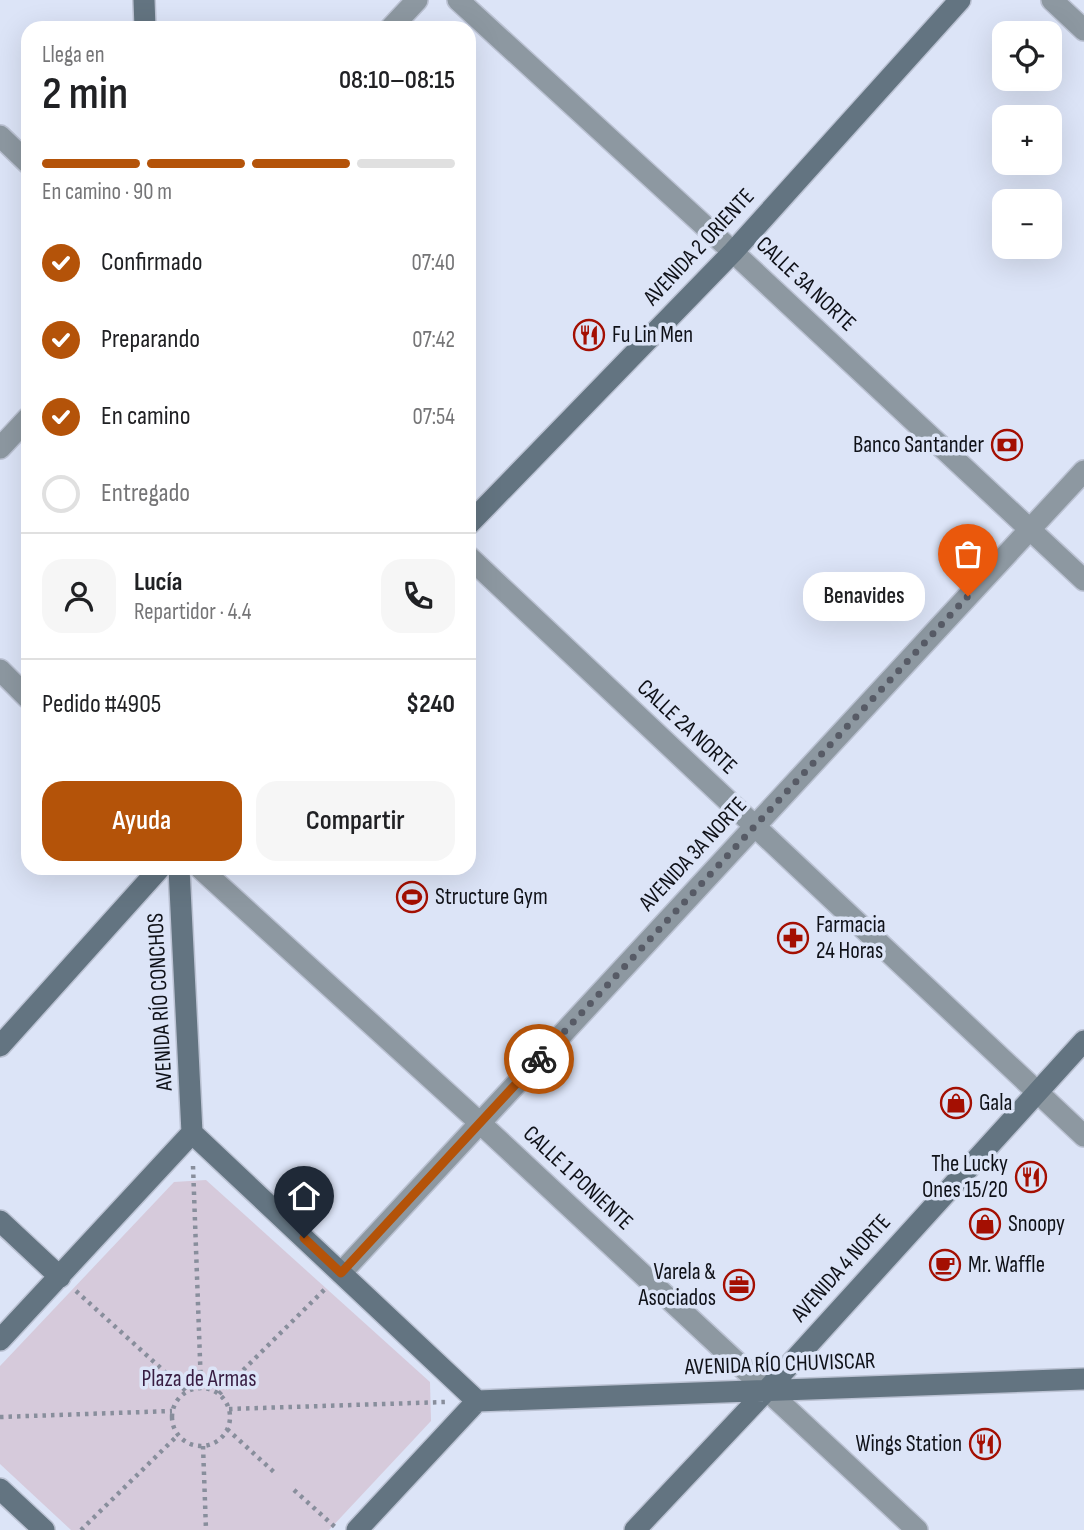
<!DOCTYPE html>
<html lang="es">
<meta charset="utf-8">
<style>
:root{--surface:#fff;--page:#f6f6f6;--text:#202124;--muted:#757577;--line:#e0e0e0;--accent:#b45309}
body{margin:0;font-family:"Sofia Sans Condensed",sans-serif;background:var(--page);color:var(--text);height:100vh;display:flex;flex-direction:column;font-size:26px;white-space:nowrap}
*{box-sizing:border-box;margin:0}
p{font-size:23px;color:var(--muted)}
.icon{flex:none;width:38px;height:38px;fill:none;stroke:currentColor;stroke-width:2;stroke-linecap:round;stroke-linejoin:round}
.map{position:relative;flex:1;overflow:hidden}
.details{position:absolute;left:21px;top:21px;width:455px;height:854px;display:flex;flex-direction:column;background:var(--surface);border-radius:21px;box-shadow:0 7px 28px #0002}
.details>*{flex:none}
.buttons{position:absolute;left:992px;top:21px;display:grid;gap:14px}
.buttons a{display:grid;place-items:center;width:70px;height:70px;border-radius:14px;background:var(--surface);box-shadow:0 7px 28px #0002;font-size:35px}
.pin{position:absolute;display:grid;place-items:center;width:60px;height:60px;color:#fff;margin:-72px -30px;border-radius:50% 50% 50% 0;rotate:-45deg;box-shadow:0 0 7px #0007}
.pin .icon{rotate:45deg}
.courier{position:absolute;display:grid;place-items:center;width:70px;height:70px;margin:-35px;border:5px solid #b45309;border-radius:50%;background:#fff;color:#222;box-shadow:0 2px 9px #0007}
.bubble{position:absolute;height:49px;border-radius:21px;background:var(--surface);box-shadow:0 7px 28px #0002;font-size:23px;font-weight:600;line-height:49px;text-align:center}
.headline em{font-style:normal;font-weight:600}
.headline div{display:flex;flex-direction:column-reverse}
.headline{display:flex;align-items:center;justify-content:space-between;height:119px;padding:0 21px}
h1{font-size:46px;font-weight:600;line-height:52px}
.bar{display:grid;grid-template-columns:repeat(4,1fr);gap:10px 7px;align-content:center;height:84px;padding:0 21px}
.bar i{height:9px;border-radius:5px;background:var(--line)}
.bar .current{background:var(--accent)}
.bar p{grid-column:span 4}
.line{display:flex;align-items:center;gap:18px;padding:0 21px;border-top:2px solid var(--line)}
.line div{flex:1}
.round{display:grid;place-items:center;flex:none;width:74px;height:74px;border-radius:21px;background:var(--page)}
ol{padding:0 21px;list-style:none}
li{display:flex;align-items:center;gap:21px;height:77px}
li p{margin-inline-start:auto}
li .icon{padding:7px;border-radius:50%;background:var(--accent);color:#fff;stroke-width:4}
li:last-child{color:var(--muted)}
li i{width:38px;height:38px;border:4px solid var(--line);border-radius:50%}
.cta{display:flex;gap:14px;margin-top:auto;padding:14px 21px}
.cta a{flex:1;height:80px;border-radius:21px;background:var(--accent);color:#fff;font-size:28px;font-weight:600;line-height:80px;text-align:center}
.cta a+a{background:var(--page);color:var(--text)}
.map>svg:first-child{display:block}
.green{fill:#d6cadb}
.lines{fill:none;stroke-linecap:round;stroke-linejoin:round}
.street-casing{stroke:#bbc2d3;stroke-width:24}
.secondary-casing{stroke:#bbc2d3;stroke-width:24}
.path{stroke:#888e9c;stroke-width:4.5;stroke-dasharray:3.5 5;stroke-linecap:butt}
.street{stroke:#8d98a1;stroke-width:21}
.secondary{stroke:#637481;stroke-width:21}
.done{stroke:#575b66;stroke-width:7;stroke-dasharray:0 12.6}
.route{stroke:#b45309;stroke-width:9}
.labels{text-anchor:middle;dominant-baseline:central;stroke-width:7;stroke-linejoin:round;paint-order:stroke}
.street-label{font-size:23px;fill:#0f1118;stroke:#dce4f7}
.poi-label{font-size:23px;fill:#0f1118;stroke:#dce4f7;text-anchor:start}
.park-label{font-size:23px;fill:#381d42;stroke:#dce4f7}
</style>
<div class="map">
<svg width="1084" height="1530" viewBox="0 0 1084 1530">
<rect width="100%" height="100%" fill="#dce4f7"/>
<path class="green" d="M206 1180 430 1382 431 1421 329 1530H71L0 1464V1366L174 1182Z"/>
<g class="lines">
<g class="street-casing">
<path id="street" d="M458 0 733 252 1084 580
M1052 0 1084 30
M391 28 417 0
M0 136 28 163
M0 448 28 418
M469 557 1084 1136
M0 670 28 698
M200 868 480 1123 917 1530
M341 1273 1084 471"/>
</g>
<g class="secondary-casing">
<path id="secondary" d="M144 0 145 28
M469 524 733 252 960 0
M179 868 192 1133
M0 1046 160 868
M0 1221 60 1277
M0 1340 192 1133 477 1401
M477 1401 1084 1379
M0 1489 44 1530
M357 1530 477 1401
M635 1530 766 1391 1084 1041"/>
</g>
<path class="path" d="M193 1166 201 1387
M76 1291 186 1391
M172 1417a29 29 0 1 1 58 0a29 29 0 1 1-58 0Z
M219 1394 326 1288
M229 1409 445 1402
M0 1417 172 1411
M227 1429 275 1473
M203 1446 206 1530
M294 1490 335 1527
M81 1530 178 1435"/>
<use href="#street" class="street"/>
<use href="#secondary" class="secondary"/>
</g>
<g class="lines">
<path class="done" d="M539 1059 968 596"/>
<path class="route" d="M304 1238 341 1273 539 1059"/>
</g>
<defs>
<g id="restaurant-ring" transform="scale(1.575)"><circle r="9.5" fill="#dce4f7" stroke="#a40f02" stroke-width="1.5"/><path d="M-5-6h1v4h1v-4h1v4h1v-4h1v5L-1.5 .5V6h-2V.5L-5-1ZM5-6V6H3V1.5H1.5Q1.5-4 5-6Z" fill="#a40f02"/></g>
<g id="bank-ring" transform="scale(1.575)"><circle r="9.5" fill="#dce4f7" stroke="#a40f02" stroke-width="1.5"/><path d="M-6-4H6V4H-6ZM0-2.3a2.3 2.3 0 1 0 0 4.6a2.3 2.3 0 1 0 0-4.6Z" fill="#a40f02"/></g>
<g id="stadium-ring" transform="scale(1.575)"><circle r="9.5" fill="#dce4f7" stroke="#a40f02" stroke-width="1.5"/><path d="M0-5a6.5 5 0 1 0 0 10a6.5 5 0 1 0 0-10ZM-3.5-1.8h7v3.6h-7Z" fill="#a40f02"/></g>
<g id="pharmacy-ring" transform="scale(1.575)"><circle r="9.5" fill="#dce4f7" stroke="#a40f02" stroke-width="1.5"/><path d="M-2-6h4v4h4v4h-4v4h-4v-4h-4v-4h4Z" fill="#a40f02"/></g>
<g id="shop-ring" transform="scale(1.575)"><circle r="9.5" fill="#dce4f7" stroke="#a40f02" stroke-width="1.5"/><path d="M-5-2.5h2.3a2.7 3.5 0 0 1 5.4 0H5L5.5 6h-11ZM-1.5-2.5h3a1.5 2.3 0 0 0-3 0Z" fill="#a40f02"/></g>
<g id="cafe-ring" transform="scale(1.575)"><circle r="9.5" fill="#dce4f7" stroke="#a40f02" stroke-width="1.5"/><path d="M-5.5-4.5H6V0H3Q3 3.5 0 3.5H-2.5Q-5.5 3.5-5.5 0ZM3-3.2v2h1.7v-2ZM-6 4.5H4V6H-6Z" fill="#a40f02"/></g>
<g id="office-ring" transform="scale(1.575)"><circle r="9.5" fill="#dce4f7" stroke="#a40f02" stroke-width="1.5"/><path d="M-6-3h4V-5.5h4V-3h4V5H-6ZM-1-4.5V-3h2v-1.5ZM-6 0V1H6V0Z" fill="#a40f02"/></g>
</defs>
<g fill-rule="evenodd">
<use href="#restaurant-ring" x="589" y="335"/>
<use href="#bank-ring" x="1007" y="445"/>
<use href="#stadium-ring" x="412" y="897"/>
<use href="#pharmacy-ring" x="793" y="938"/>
<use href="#shop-ring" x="956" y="1103"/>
<use href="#restaurant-ring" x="1031" y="1177"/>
<use href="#shop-ring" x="985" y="1224"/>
<use href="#cafe-ring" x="945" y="1265"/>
<use href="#office-ring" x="739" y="1285"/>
<use href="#restaurant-ring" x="985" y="1444"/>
</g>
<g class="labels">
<g class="street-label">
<text transform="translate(699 247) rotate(-47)">AVENIDA 2 ORIENTE</text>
<text transform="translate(806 284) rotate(43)">CALLE 3A NORTE</text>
<text transform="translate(687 727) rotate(43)">CALLE 2A NORTE</text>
<text transform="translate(693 854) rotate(-47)">AVENIDA 3A NORTE</text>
<text transform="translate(160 1002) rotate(-93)">AVENIDA RÍO CONCHOS</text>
<text transform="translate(578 1178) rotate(43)">CALLE 1 PONIENTE</text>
<text transform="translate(841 1268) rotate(-48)">AVENIDA 4 NORTE</text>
<text transform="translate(780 1364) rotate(-2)">AVENIDA RÍO CHUVISCAR</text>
</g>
<g class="poi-label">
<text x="612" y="335">Fu Lin Men</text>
<text x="984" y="445" text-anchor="end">Banco Santander</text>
<text x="435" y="897">Structure Gym</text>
<text x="816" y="925">Farmacia<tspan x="816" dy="26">24 Horas</tspan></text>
<text x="979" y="1103">Gala</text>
<text x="1008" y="1164" text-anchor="end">The Lucky<tspan x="1008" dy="26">Ones 15/20</tspan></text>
<text x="1008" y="1224">Snoopy</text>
<text x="968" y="1265">Mr. Waffle</text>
<text x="716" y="1272" text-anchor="end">Varela &amp;<tspan x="716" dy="26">Asociados</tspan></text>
<text x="962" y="1444" text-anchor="end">Wings Station</text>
</g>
<g class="park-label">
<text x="199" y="1379">Plaza de Armas</text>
</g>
</g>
</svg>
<div class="buttons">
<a><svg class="icon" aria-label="locate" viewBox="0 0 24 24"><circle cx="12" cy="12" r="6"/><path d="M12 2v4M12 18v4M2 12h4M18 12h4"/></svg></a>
<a>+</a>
<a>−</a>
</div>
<div class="pin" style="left:968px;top:596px;background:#ea580c"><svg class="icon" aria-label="bag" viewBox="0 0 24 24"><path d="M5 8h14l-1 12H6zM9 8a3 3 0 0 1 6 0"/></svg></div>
<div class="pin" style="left:304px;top:1238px;background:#1f2937"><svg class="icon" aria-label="home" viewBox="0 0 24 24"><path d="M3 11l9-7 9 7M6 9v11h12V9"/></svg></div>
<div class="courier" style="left:539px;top:1059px"><svg class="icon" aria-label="bike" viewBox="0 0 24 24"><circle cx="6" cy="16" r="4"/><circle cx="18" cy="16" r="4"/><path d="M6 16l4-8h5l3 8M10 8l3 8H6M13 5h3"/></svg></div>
<div class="bubble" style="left:803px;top:572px;width:122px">Benavides</div>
<section class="details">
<div class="headline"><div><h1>2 min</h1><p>Llega en</p></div><em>08:10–08:15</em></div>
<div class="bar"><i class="current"></i><i class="current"></i><i class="current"></i><i></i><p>En camino · 90 m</p></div>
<ol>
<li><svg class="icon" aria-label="check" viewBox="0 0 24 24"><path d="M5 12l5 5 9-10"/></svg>Confirmado<p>07:40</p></li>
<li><svg class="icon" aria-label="check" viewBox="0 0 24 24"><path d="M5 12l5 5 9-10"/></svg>Preparando<p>07:42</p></li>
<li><svg class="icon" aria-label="check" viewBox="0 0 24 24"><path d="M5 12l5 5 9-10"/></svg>En camino<p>07:54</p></li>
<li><i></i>Entregado</li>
</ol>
<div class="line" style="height:126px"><a class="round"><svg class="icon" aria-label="person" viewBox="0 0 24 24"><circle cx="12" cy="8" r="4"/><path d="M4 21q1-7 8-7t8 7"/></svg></a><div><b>Lucía</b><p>Repartidor · 4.4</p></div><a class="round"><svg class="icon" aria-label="phone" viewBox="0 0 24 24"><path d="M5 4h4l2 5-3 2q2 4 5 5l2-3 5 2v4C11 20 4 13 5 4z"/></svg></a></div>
<div class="line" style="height:91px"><div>Pedido #4905</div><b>$240</b></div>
<div class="cta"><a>Ayuda</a><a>Compartir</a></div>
</section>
</div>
